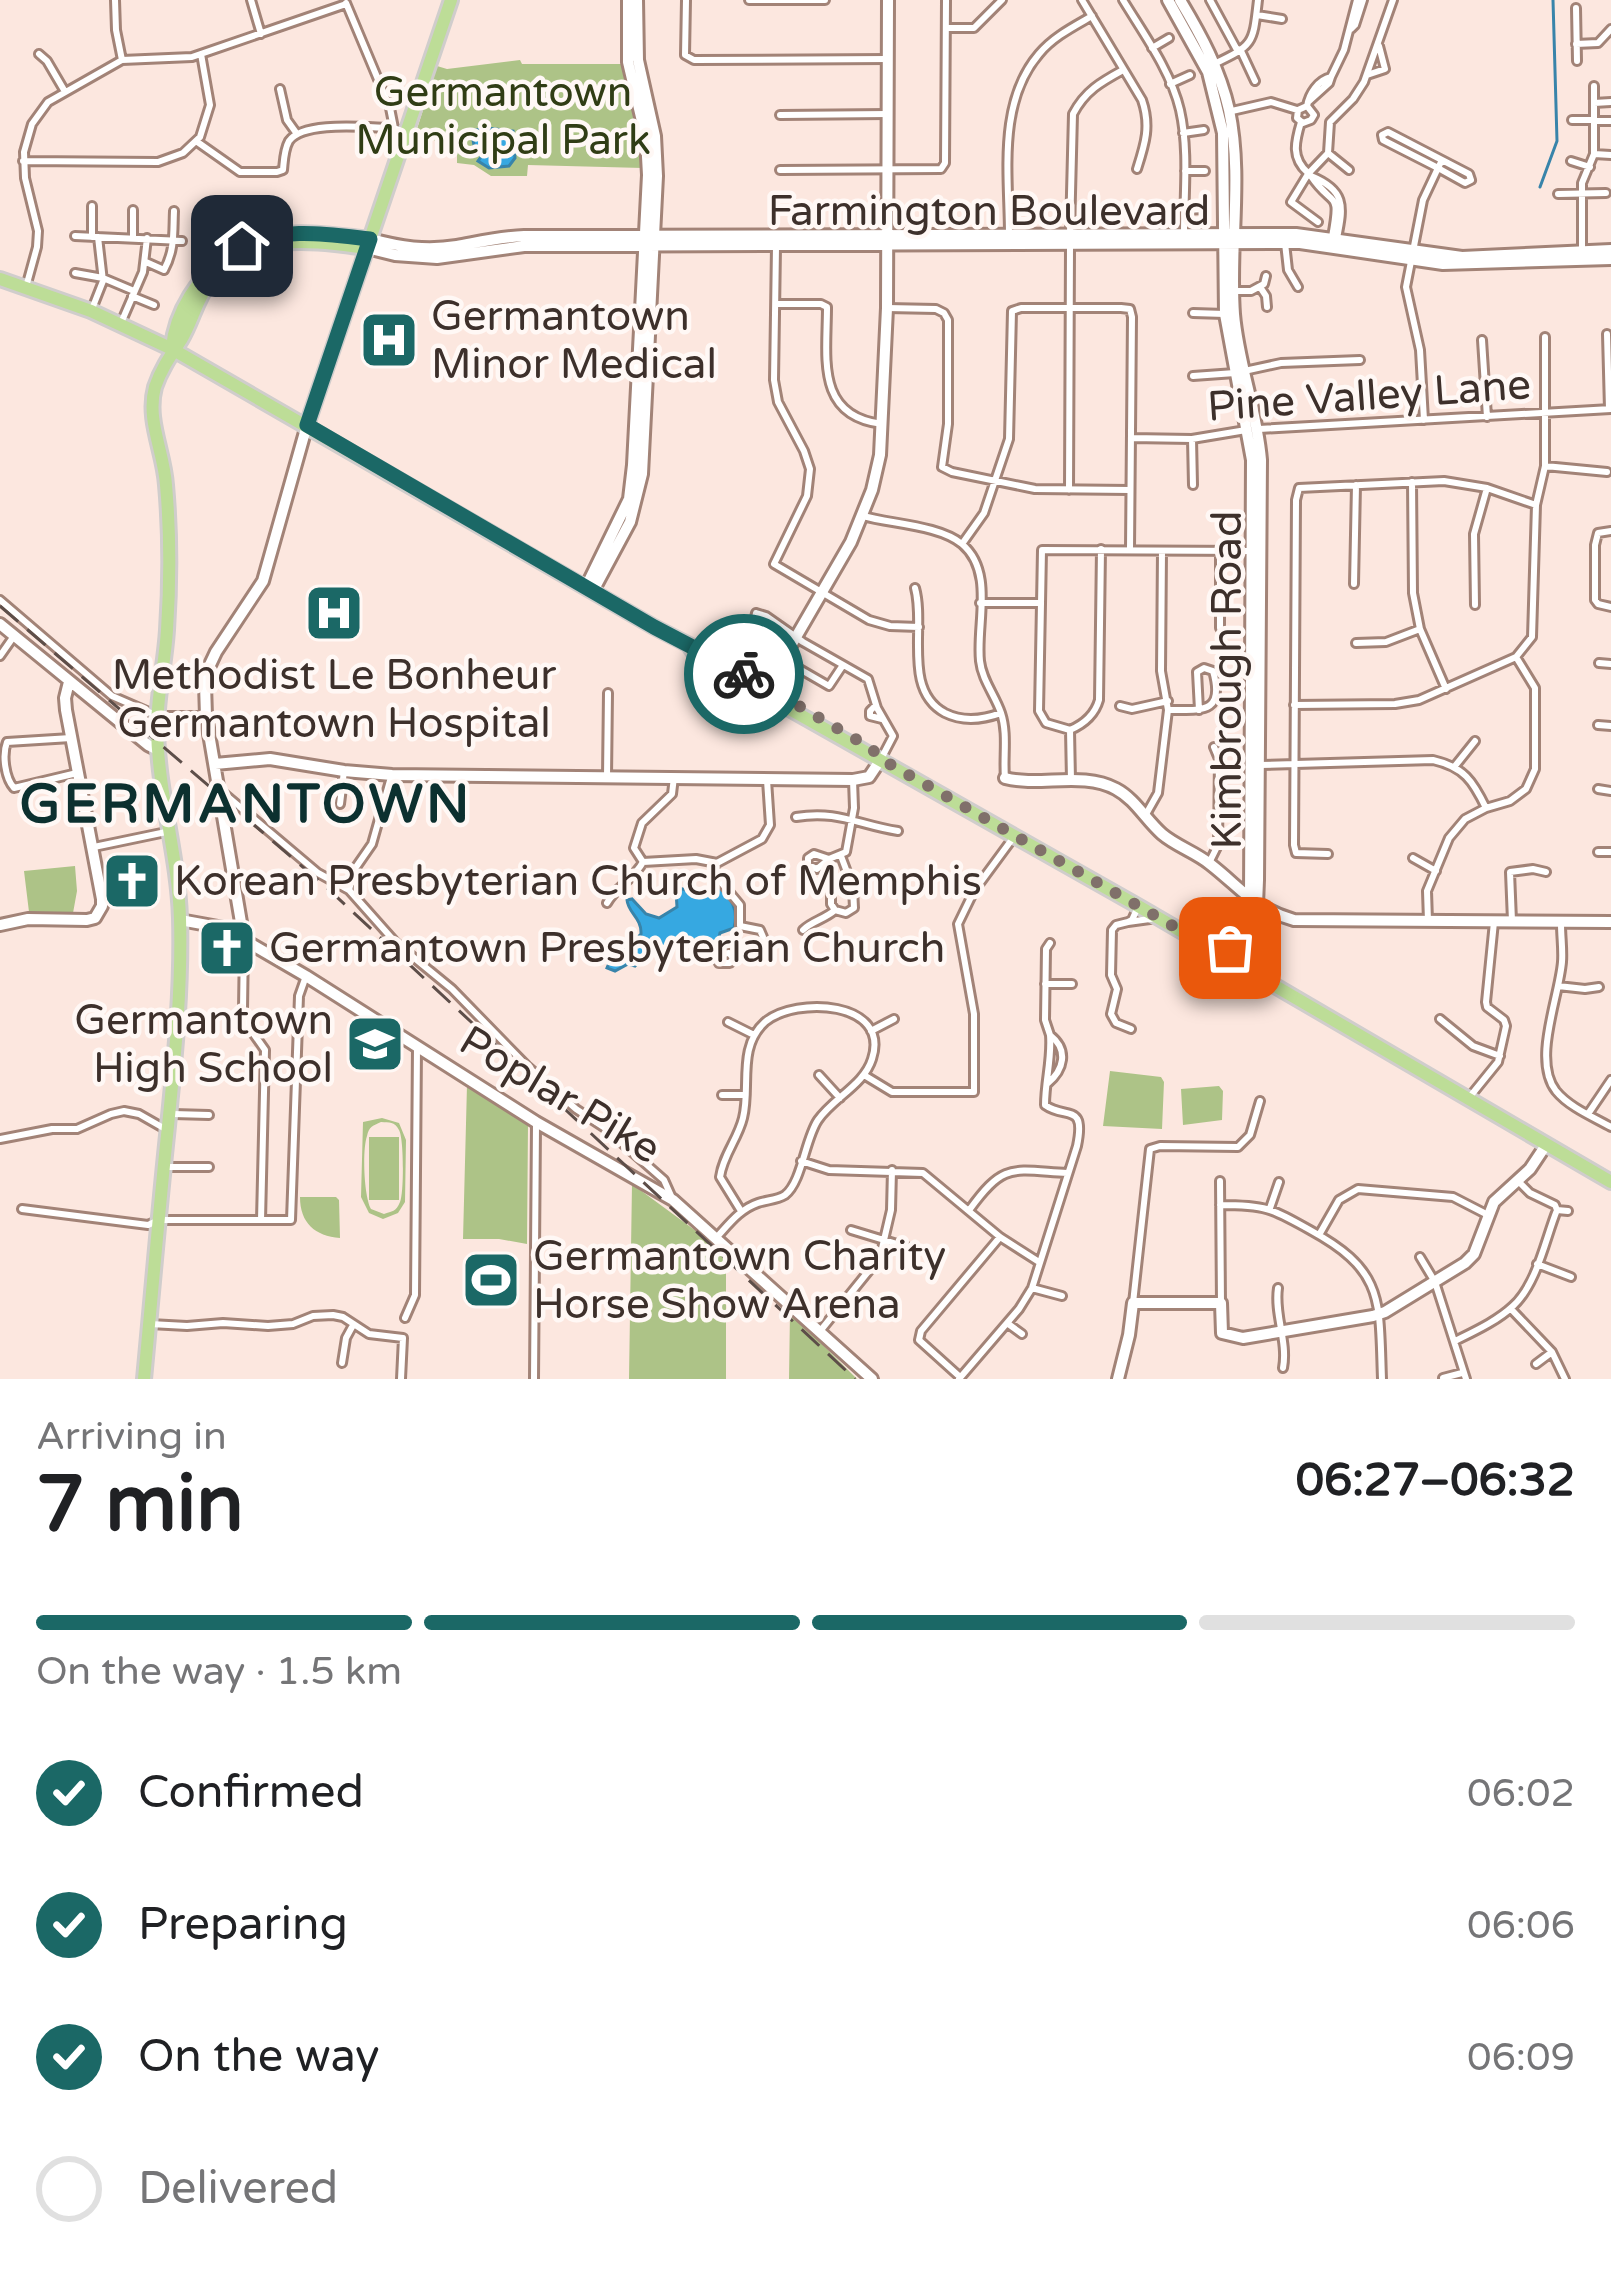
<!DOCTYPE html>
<meta charset="utf-8">
<style>
:root{--surface:#fff;--page:#f6f6f6;--text:#202124;--muted:#757577;--line:#e0e0e0;--accent:#1b6866}
body{margin:0;font-family:"Varela Round",sans-serif;background:var(--page);color:var(--text);height:100vh;display:flex;flex-direction:column;font-size:45px;white-space:nowrap}
*{box-sizing:border-box;margin:0}
p{font-size:39px;color:var(--muted)}
.icon{flex:none;width:66px;height:66px;fill:none;stroke:currentColor;stroke-width:2;stroke-linecap:round;stroke-linejoin:round}
.map{position:relative;height:1379px;overflow:hidden}
.side{display:flex;flex-direction:column;background:var(--surface);flex:1}
.side>*{flex:none}
.pin{position:absolute;display:grid;place-items:center;width:102px;height:102px;color:#fff;margin:-51px;border-radius:24px;box-shadow:0 6px 18px #0006}
.courier{position:absolute;display:grid;place-items:center;width:120px;height:120px;margin:-60px;border:9px solid #1b6866;border-radius:50%;background:#fff;color:#222;box-shadow:0 3px 15px #0007}
.overview em{font-style:normal;font-weight:700}
.overview div{display:flex;flex-direction:column-reverse}
.overview{display:flex;align-items:center;justify-content:space-between;height:204px;padding:0 36px}
h1{font-size:78px;font-weight:700;line-height:90px}
.bar{display:grid;grid-template-columns:repeat(4,1fr);gap:18px 12px;align-content:center;height:144px;padding:0 36px}
.bar i{height:15px;border-radius:9px;background:var(--line)}
.bar .current{background:var(--accent)}
.bar p{grid-column:span 4}
ol{padding:0 36px;list-style:none}
li{display:flex;align-items:center;gap:36px;height:132px}
li p{margin-inline-start:auto}
li .icon{padding:12px;border-radius:50%;background:var(--accent);color:#fff;stroke-width:4}
li:last-child{color:var(--muted)}
li i{width:66px;height:66px;border:6px solid var(--line);border-radius:50%}
.map>svg:first-child{display:block}
.green{fill:#adc387;fill-rule:evenodd}
.water{fill:#36a8e1;stroke:#3884aa;stroke-width:3}
.lines{fill:none;stroke-linecap:round;stroke-linejoin:round}
.stream{stroke:#3884aa;stroke-width:3}
.street-casing{stroke:#a28377;stroke-width:12}
.secondary-casing{stroke:#a28377;stroke-width:16}
.primary-casing{stroke:#d0cdcc;stroke-width:18}
.street{stroke:#fff;stroke-width:6}
.secondary{stroke:#fff;stroke-width:10}
.primary{stroke:#bddd97;stroke-width:12}
.rail{stroke:#5d4e49;stroke-width:3;stroke-dasharray:24 12;stroke-linecap:butt}
.done{stroke:#80706a;stroke-width:12;stroke-dasharray:0 21.6}
.route{stroke:#1b6866;stroke-width:15}
.labels{text-anchor:middle;dominant-baseline:central;stroke-width:9;stroke-linejoin:round;paint-order:stroke}
.park-label{font-size:42px;fill:#303d15;stroke:#fff8f5}
.street-label{font-size:42px;fill:#3d302b;stroke:#fff8f5}
.poi-label{font-size:42px;fill:#3d302b;stroke:#fff8f5;text-anchor:start}
.district-label{font-size:54px;font-weight:bold;letter-spacing:3px;fill:#0c302f;stroke:#fff8f5}
</style>
<div class="map">
<svg width="1611" height="1379" viewBox="0 0 1611 1379">
<rect width="100%" height="100%" fill="#fce7df"/>
<path class="green" d="M520 60 522 64H624L641 133 643 168 528 165 527 176H491L474 165 457 163V143L437 142 417 129 437 66 447 69Z
M75 866 77 891 73 913 29 912 24 871Z
M1110 1071 1161 1077 1164 1082 1162 1129 1103 1126Z
M467 1085 528 1124 527 1244 499 1239H463Z
M1219 1086 1223 1091 1222 1120 1183 1125 1181 1089Z
M382 1118 399 1123 406 1140 405 1202 398 1213 383 1219 369 1213 361 1197 363 1122ZM381 1122C390 1123 394 1121 399 1130 404 1138 404 1193 400 1202 396 1212 392 1211 384 1214L371 1209C364 1196 362 1151 367 1136 369 1126 373 1126 381 1122Z
M369 1137H399V1200H369Z
M632 1184 726 1253V1379H629Z
M300 1197H336L339 1200 340 1238C315 1236 300 1223 300 1197Z
M491 1253C511 1253 520 1269 511 1286L513 1288 500 1303 496 1300C490 1305 483 1306 475 1303L478 1298 472 1292 470 1284 467 1282 471 1275 467 1271 480 1258Z
M790 1312 857 1379H789Z"/>
<path class="water" d="M487 128 513 131 515 158 509 166 489 168 478 161 486 150 474 145 471 131Z
M717 884C731 898 739 908 734 928L720 933 717 946 708 947 705 940H683L641 960 635 966 628 964 615 971 607 968 612 956 626 949 641 934C642 918 628 913 627 900L632 899 646 914 659 918 677 907 676 891 679 888C701 894 697 897 717 884Z"/>
<g class="lines">
<path class="stream" d="M1540 187 1557 141 1553 0"/>
<g class="street-casing">
<path id="street" d="M115 0 116 30 122 60
M251 0 261 34
M686 0 685 55 694 60 888 59
M749 0H825
M1082 0 1142 100C1151 126 1145 144 1137 169
M1123 0C1143 33 1171 71 1180 110 1189 150 1184 193 1184 233
M1210 0 1236 48 1241 51 1255 81
M346 3 390 108 394 128
M1576 8 1577 61
M1257 15 1282 19
M946 28H974L1002 0
M1351 29 1355 25 1363 0
M1576 44 1598 43 1611 29
M1152 48 1169 38
M39 54 47 61 64 90
M1214 64C1254 45 1253 44 1258 0
M1367 75 1385 69 1379 46
M1331 77 1344 50 1357 0
M1170 84 1190 75
M280 89 287 120 297 134
M1594 103 1611 102
M1307 106 1314 115 1311 120 1303 123 1297 118 1298 110 1307 106C1309 94 1318 80 1331 77L1329 83 1308 102
M1232 111 1271 102 1297 110
M780 115 888 114
M1572 120H1593
M1594 121H1611
M1301 122C1295 142 1291 158 1308 173
M1183 133 1204 130
M196 141 240 172H277L283 170C284 160 284 150 289 141 304 120 370 128 394 128L404 132
M1328 153 1349 170
M1594 154 1611 155
M23 161 158 162 183 153 200 137 210 105 201 54
M1571 161 1590 167
M780 170 941 169 945 163 946 0
M1185 171H1205
M1558 194 1606 193
M133 210V237
M1184 210 1205 209
M1318 222 1291 202 1308 174 1328 153 1330 122 1353 99 1364 82 1393 0
M1070 233 1073 114C1085 91 1101 82 1123 70
M1009 235C1009 176 997 103 1039 54 1053 37 1073 27 1092 16
M75 236 182 241
M92 237V206
M1332 237C1341 188 1333 209 1311 176 1345 190 1344 205 1337 238
M1285 243 1288 270 1298 287
M776 247 774 380 778 402 804 451 810 469 807 496 774 564 869 620 890 626 919 627
M1582 251V183L1594 154V86
M146 262 164 270C175 250 173 233 174 211
M75 273 103 278 134 291
M26 287 37 247 38 231 25 178 24 152 32 124 48 102 122 60 192 57 346 4
M1260 287 1266 296 1267 307
M1234 291H1251L1264 284 1266 276
M132 296 154 305
M776 304H821L827 307C827 357 815 416 882 424
M887 308 936 309 944 313 948 320V424L942 467 952 472 1035 489 1130 490
M92 309 103 281 98 237
M1193 313 1225 314
M121 323 143 272 147 238
M1607 334 1609 409
M1482 340 1487 417
M1193 376 1235 373 1281 363 1360 360
M1424 420 1420 350 1406 287 1423 200 1438 168 1383 140 1382 135 1388 132 1469 174 1471 180 1465 183 1438 168 1442 160
M1259 429 1611 409
M1131 438 1192 439 1246 430
M1192 439 1193 485
M1545 466 1607 472
M1412 482 1413 593 1420 629 1446 689
M1069 490 1070 247
M863 516C891 524 939 525 962 544 995 572 976 624 980 661 982 680 995 695 1001 713 1008 734 1003 757 1005 778
M1611 531 1598 533 1595 545V600L1598 604 1611 607
M962 544 984 513 1009 439 1012 311 1021 308H1121L1130 309 1132 317 1130 549
M1354 584 1356 485
M915 588C926 627 902 690 945 713 963 722 982 720 1001 713
M0 600 112 696 158 716H206
M980 603H1041
M1475 605 1474 534 1487 488
M1220 628V551
M1356 643 1386 642 1420 629
M0 656 14 636
M784 660 829 686 843 665
M1599 663 1611 664
M781 665 750 643 756 613 766 616 803 642 868 679 877 708 893 736 881 759
M876 705 870 711V716L882 719
M1294 705 1395 704 1419 700 1516 657 1532 637 1536 505 1545 466V337
M1120 706 1132 709 1168 701
M1168 710C1202 710 1225 714 1213 671L1204 668 1197 672 1199 710
M1598 725 1611 726
M1070 730 1046 723 1039 711 1042 550 1252 551
M1070 730C1084 724 1095 714 1099 700L1101 549
M1070 730 1071 780
M71 738 7 742C2 755 5 778 14 788L77 773
M1260 765 1433 760C1464 767 1473 781 1486 808
M1455 766 1475 741
M607 777 608 693
M674 777 672 794 642 823 634 848 643 862 696 859 717 863 762 839 770 825 767 780
M1598 789 1611 791
M221 791 318 873 349 890 396 943 452 989 527 1066 576 1109 605 1128 664 1180 672 1198
M340 804 344 771
M1145 816 1158 793 1168 710 1161 671 1162 551
M796 817C838 810 858 825 898 831
M94 847 166 832
M1598 852H1611
M1328 854 1296 853 1294 845 1296 500 1299 488 1444 481 1487 488 1536 505
M1413 858 1436 871
M829 859 817 869 808 865V858L814 854 829 859 846 852 854 808 853 780
M714 863 715 875 740 905V926L760 930 763 937 761 951 733 958 729 953 722 954 717 959 719 963H730L733 958
M1209 863 1218 845 1219 759 1214 747
M349 890 354 870 372 844 391 777
M831 890V904L835 910 846 913 854 908 853 888 841 856
M607 903C616 887 634 879 643 862
M1137 909 1132 920 1128 922 1157 918
M1428 921 1427 891 1449 838 1465 819 1486 808 1510 801 1526 789 1535 769V688L1516 657
M1512 921 1510 872 1533 869 1546 872
M1128 922 1116 925 1112 930 1111 975 1117 989 1111 1014 1116 1023 1131 1029
M1561 924C1561 937 1563 950 1562 962 1559 998 1532 1060 1556 1091 1569 1107 1593 1117 1611 1127
M803 930C812 921 825 919 835 910
M244 943 243 1009 246 1023 265 1050 261 1220
M1050 943 1046 949 1045 1020 1050 1035
M1045 984H1072
M1558 986 1585 989 1599 987
M1440 1019 1473 1046 1500 1056
M728 1022 754 1035
M871 1031 894 1019
M819 1075 840 1098
M864 1075 892 1092H974V1014L958 924 974 891 1013 838
M722 1095H745
M1468 1099 1498 1062 1506 1026 1504 1020 1487 1007 1486 1002 1494 922
M173 1114 209 1115
M1588 1114 1611 1080
M0 1139 52 1129H77L111 1114 124 1111 139 1114 167 1130
M801 1161 829 1170 923 1173 1000 1237 1039 1262
M164 1167H209
M1220 1181 1221 1303
M1518 1181 1530 1193 1555 1205 1557 1210 1568 1211
M1220 1205C1265 1205 1271 1208 1310 1230 1385 1271 1379 1300 1382 1379
M1270 1208 1279 1182
M22 1209 148 1225 159 1220H291L299 996 306 976
M970 1209C1004 1162 1012 1170 1067 1173
M851 1230 907 1247
M1319 1235 1339 1200 1358 1189 1453 1197 1488 1215
M717 1237C729 1224 740 1209 758 1203 767 1200 777 1200 785 1195 802 1182 805 1139 818 1120 833 1098 864 1085 872 1059 891 1001 796 996 765 1022 737 1047 751 1087 743 1118 738 1139 723 1155 720 1177L741 1211
M1420 1257 1435 1282 1466 1379
M1537 1264 1571 1277
M1032 1288 1062 1296
M1278 1288C1274 1315 1288 1341 1283 1368
M1133 1303 1150 1149 1160 1146 1238 1147 1250 1135 1260 1101
M1511 1309 1552 1352 1565 1379
M405 1318 415 1295 417 1047
M1007 1323 1022 1334
M150 1324 187 1326 223 1323 268 1326 293 1324 313 1316 333 1315 343 1317 369 1334 403 1338 401 1379
M821 1330 880 1257 891 1210 892 1170
M1455 1341C1475 1331 1497 1321 1513 1306 1537 1284 1545 1240 1557 1210
M342 1363 346 1338 352 1327
M1536 1364 1552 1352
M960 1377 919 1340 921 1331 1000 1237
M1443 1378 1462 1373
M534 1379 536 1125
M959 1379 1019 1309 1032 1288 1077 1146C1086 1102 1066 1120 1045 1105 1045 1081 1052 1059 1050 1035 1069 1050 1064 1070 1047 1084"/>
</g>
<g class="secondary-casing">
<path id="secondary" d="M1168 0 1208 72 1223 133 1225 314 1252 460 1250 898 1239 965
M1180 0C1201 35 1220 70 1229 110 1243 177 1229 246 1234 314 1238 363 1257 410 1261 460L1258 880 1257 905 1248 947
M371 239C400 247 426 251 457 246 479 242 500 237 524 236L1296 234 1462 257 1611 250
M367 248 395 255 437 258 524 246 1300 243 1443 264 1611 259
M586 587 629 499 633 465 648 175 646 138 628 62V0
M593 591 630 522 642 474 657 176 655 136 638 60 637 0
M0 624 148 745 158 750
M763 694 851 542 872 490 880 455 887 308 888 0
M215 764 270 759 344 771 392 775 853 780 869 777 881 759
M1005 778C1040 787 1083 771 1116 789 1135 799 1146 820 1162 834 1176 846 1195 852 1210 864 1241 888 1253 908 1294 920L1611 922
M180 920 224 928 244 940 306 976 536 1122 673 1200 872 1379
M0 925 28 919 87 920 95 918 102 906V899L66 710 65 698 69 682
M244 940 206 716 205 684 208 669 216 652 263 581 307 425
M1118 1379 1129 1335 1133 1303H1221L1222 1333 1243 1338 1373 1316 1385 1312 1465 1263 1474 1254 1494 1202 1530 1169 1546 1145"/>
</g>
<g class="primary-casing">
<path id="primary" d="M250 242C289 227 330 235 371 239
M0 279 91 311 172 349 654 627 697 649
M172 348C175 311 199 277 227 255
M307 425 451 0
M690 647 696 656 1138 906 1611 1182
M1249 943 1252 960 1262 977
M1211 947 1236 946 1246 931
M144 1379C152 1295 159 1210 168 1126 175 1057 182 988 180 918 178 855 158 793 157 729 157 696 165 663 167 630 170 585 170 530 166 485 164 452 146 420 155 387 161 369 171 355 181 340 192 322 196 301 209 283 247 230 311 241 367 248"/>
</g>
<use href="#street" class="street"/>
<use href="#secondary" class="secondary"/>
<use href="#primary" class="primary"/>
<path class="rail" d="M0 606 326 887 855 1379"/>
</g>
<g class="lines">
<path class="done" d="M744 674 871 748 881 759 1210 947 1230 948"/>
<path class="route" d="M242 246C286 227 324 234 370 239L307 425 654 627 744 674"/>
</g>
<defs>
<g id="hospital-square" transform="scale(3)"><rect x="-9" y="-9" width="18" height="18" rx="4" fill="#1b6866" stroke="#fff8f5"/><path d="M-5-5h3v3.5h4V-5h3V5h-3V1.5h-4V5h-3Z" fill="#fff"/></g>
<g id="church-square" transform="scale(3)"><rect x="-9" y="-9" width="18" height="18" rx="4" fill="#1b6866" stroke="#fff8f5"/><path d="M-1.2-6h2.4v3.5h3.3v2.4h-3.3V6h-2.4V-.1h-3.3v-2.4h3.3Z" fill="#fff"/></g>
<g id="school-square" transform="scale(3)"><rect x="-9" y="-9" width="18" height="18" rx="4" fill="#1b6866" stroke="#fff8f5"/><path d="M0-5L7-2L0 1L-7-2ZM-4 1L0 2.5L4 1V4Q0 6-4 4Z" fill="#fff"/></g>
<g id="stadium-square" transform="scale(3)"><rect x="-9" y="-9" width="18" height="18" rx="4" fill="#1b6866" stroke="#fff8f5"/><path d="M0-5a6.5 5 0 1 0 0 10a6.5 5 0 1 0 0-10ZM-3.5-1.8h7v3.6h-7Z" fill="#fff"/></g>
</defs>
<g fill-rule="evenodd">
<use href="#hospital-square" x="389" y="340"/>
<use href="#hospital-square" x="334" y="613"/>
<use href="#church-square" x="132" y="881"/>
<use href="#church-square" x="227" y="948"/>
<use href="#school-square" x="375" y="1044"/>
<use href="#stadium-square" x="491" y="1280"/>
</g>
<g class="labels">
<g class="park-label">
<text x="503" y="92">Germantown<tspan x="503" dy="48">Municipal Park</tspan></text>
</g>
<g class="street-label">
<text x="989" y="211">Farmington Boulevard</text>
<text transform="translate(1369 396) rotate(-4)">Pine Valley Lane</text>
<text transform="translate(1227 680) rotate(-90)">Kimbrough Road</text>
<text transform="translate(560 1095) rotate(31)">Poplar Pike</text>
</g>
<g class="poi-label">
<text x="431" y="316">Germantown<tspan x="431" dy="48">Minor Medical</tspan></text>
<text x="334" y="675" text-anchor="middle">Methodist Le Bonheur<tspan x="334" dy="48">Germantown Hospital</tspan></text>
<text x="174" y="881">Korean Presbyterian Church of Memphis</text>
<text x="269" y="948">Germantown Presbyterian Church</text>
<text x="333" y="1020" text-anchor="end">Germantown<tspan x="333" dy="48">High School</tspan></text>
<text x="533" y="1256">Germantown Charity<tspan x="533" dy="48">Horse Show Arena</tspan></text>
</g>
<g class="district-label">
<text x="246" y="804">GERMANTOWN</text>
</g>
</g>
</svg>
<div class="pin" style="left:1230px;top:948px;background:#ea580c"><svg class="icon" aria-label="bag" viewBox="0 0 24 24"><path d="M5 8h14l-1 12H6zM9 8a3 3 0 0 1 6 0"/></svg></div>
<div class="pin" style="left:242px;top:246px;background:#1f2937"><svg class="icon" aria-label="home" viewBox="0 0 24 24"><path d="M3 11l9-7 9 7M6 9v11h12V9"/></svg></div>
<div class="courier" style="left:744px;top:674px"><svg class="icon" aria-label="bike" viewBox="0 0 24 24"><circle cx="6" cy="16" r="4"/><circle cx="18" cy="16" r="4"/><path d="M6 16l4-8h5l3 8M10 8l3 8H6M13 5h3"/></svg></div>
</div>
<section class="side">
<div class="overview"><div><h1>7 min</h1><p>Arriving in</p></div><em>06:27–06:32</em></div>
<div class="bar"><i class="current"></i><i class="current"></i><i class="current"></i><i></i><p>On the way · 1.5 km</p></div>
<ol>
<li><svg class="icon" aria-label="check" viewBox="0 0 24 24"><path d="M5 12l5 5 9-10"/></svg>Confirmed<p>06:02</p></li>
<li><svg class="icon" aria-label="check" viewBox="0 0 24 24"><path d="M5 12l5 5 9-10"/></svg>Preparing<p>06:06</p></li>
<li><svg class="icon" aria-label="check" viewBox="0 0 24 24"><path d="M5 12l5 5 9-10"/></svg>On the way<p>06:09</p></li>
<li><i></i>Delivered</li>
</ol>
</section>
